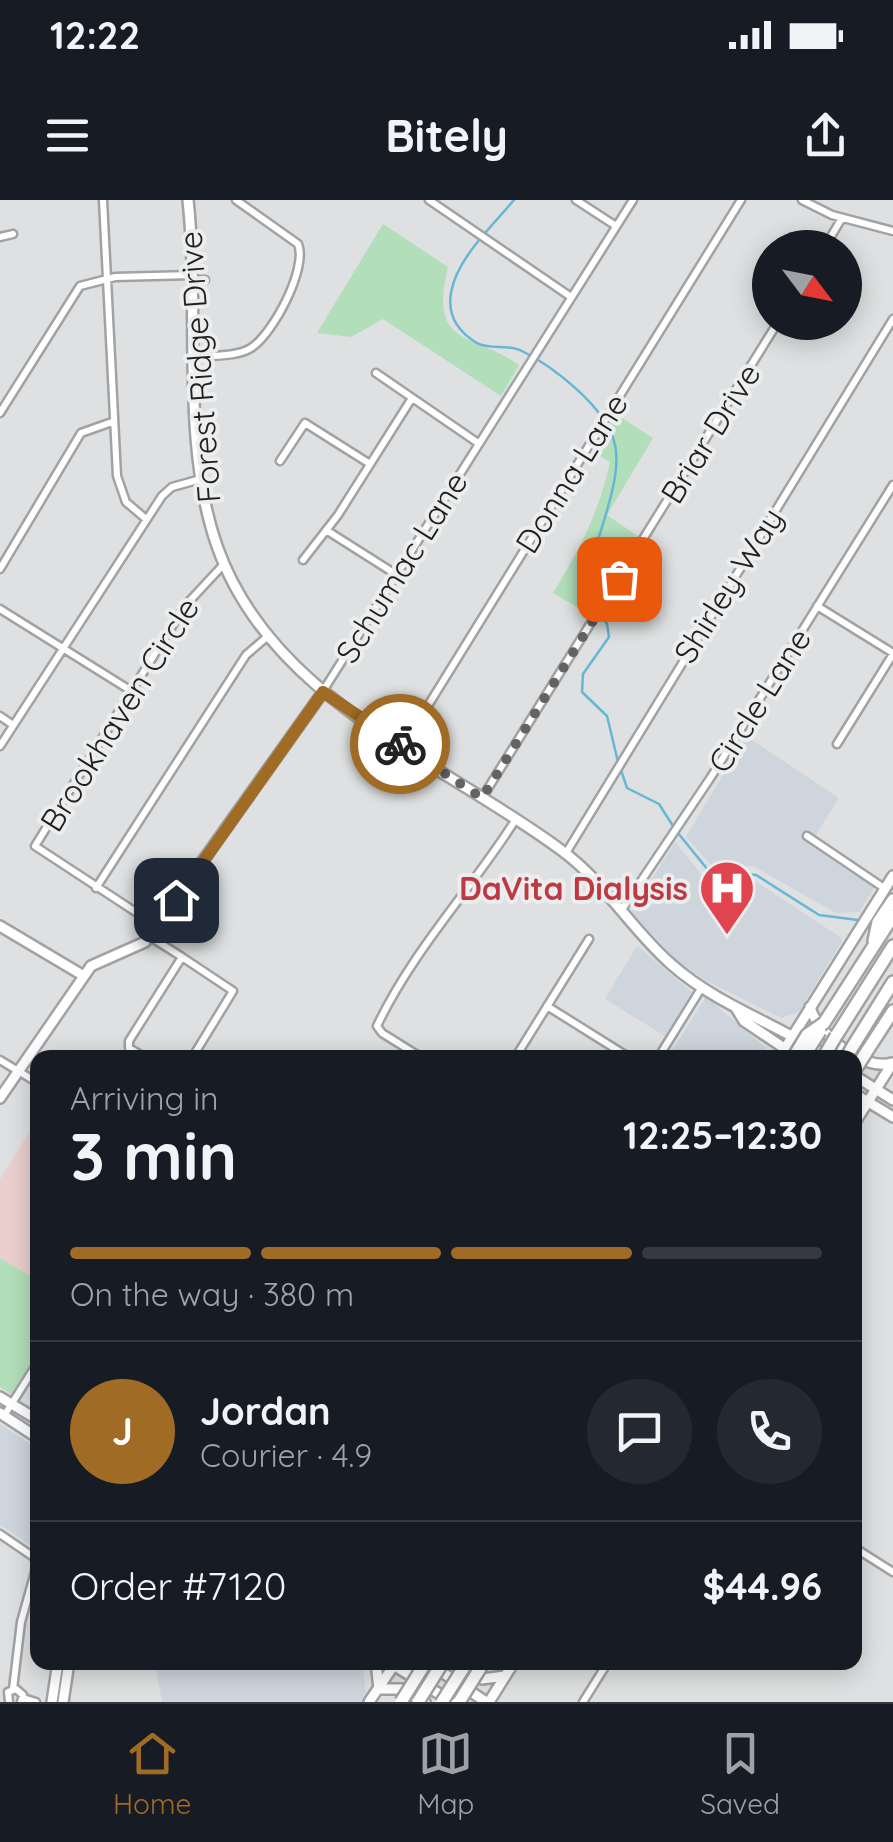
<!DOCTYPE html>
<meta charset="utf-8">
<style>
:root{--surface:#171b24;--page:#242831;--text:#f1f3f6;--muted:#9ea1a6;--line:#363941;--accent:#a06b24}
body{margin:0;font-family:Quicksand,sans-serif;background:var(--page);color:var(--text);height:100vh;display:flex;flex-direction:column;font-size:38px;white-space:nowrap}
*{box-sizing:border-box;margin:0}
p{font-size:32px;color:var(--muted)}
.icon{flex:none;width:55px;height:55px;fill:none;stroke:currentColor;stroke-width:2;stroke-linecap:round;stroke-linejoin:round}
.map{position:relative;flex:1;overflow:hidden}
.sheet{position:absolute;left:30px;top:850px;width:832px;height:620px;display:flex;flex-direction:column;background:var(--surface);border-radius:20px;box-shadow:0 5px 25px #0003}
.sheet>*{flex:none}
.needle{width:65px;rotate:122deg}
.tools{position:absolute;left:752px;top:30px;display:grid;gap:20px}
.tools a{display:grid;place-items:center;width:110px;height:110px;border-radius:50%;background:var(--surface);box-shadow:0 5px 25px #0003;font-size:50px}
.pin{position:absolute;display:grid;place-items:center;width:85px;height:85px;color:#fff;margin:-42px;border-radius:20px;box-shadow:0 5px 15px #0006}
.courier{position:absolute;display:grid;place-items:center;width:100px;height:100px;margin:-50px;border:8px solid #a06b24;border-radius:50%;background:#fff;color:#222;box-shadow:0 2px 12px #0007}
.headline em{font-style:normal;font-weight:800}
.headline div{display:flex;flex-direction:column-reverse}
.headline{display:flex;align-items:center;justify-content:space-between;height:170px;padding:0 40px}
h1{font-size:65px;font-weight:800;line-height:75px}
.bar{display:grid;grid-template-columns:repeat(4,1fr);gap:15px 10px;align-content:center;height:120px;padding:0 40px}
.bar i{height:12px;border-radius:8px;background:var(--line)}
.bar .current{background:var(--accent)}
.bar p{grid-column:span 4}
.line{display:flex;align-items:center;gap:25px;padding:0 40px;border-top:2px solid var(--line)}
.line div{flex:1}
.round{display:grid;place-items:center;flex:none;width:105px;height:105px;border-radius:52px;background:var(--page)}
.status{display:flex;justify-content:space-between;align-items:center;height:70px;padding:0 50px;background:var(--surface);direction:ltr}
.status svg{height:28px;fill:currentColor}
header{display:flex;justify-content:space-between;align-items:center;height:130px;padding:0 40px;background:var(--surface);font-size:45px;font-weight:800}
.dock{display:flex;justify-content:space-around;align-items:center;height:140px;border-top:2px solid var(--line);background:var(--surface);font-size:28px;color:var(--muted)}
.dock a{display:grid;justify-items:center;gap:5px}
.dock .current{color:var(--accent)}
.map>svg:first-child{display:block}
.built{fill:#ced5dc}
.education{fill:#eacfce}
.green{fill:#b2deb9}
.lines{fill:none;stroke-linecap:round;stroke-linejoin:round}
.stream{stroke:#66b7d6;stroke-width:2.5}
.street-casing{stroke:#a1a2a3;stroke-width:11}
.secondary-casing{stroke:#a1a2a3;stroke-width:14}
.highway-casing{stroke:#a1a2a3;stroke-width:16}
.street{stroke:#fff;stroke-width:6}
.secondary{stroke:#fff;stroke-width:9}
.highway{stroke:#fff;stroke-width:11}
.highway-bridge-casing{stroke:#a1a2a3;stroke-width:16;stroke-linecap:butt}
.highway-bridge{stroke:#fff;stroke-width:11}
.done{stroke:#636364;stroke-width:10;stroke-dasharray:0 18}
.route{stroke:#a06b24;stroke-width:12}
.labels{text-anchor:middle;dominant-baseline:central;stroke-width:8;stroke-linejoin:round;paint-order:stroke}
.street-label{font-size:32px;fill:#202020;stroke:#ecedee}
.health-label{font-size:32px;font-weight:bold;fill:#be3a42;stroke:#ecedee;text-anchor:end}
</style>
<div class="status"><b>12:22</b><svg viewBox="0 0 49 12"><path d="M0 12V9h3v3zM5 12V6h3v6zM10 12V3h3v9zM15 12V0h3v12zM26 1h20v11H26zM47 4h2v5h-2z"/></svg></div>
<header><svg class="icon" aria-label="menu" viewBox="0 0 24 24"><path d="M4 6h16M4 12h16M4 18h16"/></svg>Bitely<svg class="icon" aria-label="share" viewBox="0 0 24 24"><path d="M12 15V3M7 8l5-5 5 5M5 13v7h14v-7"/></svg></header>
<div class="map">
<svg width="893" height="1502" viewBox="0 0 893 1502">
<rect width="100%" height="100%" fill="#dfe0e1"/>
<path class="built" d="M746 536 839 598 810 645 874 688 859 712 836 713 753 666 711 665 686 637Z
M675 642 705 679 755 681 840 737 842 741 799 812 781 818 707 781 677 761 631 712Z
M637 746 692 792 665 836 605 799Z
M706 797 765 847 766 857H668Z
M0 1224 37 1248V1349L0 1325Z
M155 1463H362L366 1493 360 1502H162Z"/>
<path class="education" d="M37 920V1080L0 1058V979Z"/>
<path class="green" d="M383 24 448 67C428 149 473 132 519 165L501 196 383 119 351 137 317 133Z
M616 214 653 238 607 315 639 337 590 415 553 393C579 350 599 313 610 262L592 251Z
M0 1058 37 1080V1153L11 1194 0 1187Z"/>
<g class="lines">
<path class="stream" d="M485 33 514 0
M480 39C454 70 430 115 477 143 489 150 509 144 522 151 554 167 604 206 614 241 626 280 590 348 585 391L607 424 609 437 583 474 582 492 607 516 618 562
M621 570 627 588 659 604 673 626
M678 633 708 670 756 675 819 715 858 720"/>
<g class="street-casing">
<path id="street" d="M103 0 117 276 126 302 146 319
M429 0 571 97
M576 0 616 26
M802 0 832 15 893 31
M0 37 13 34
M824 48 842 18
M193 80H205
M196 157C213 155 236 157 251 148 273 134 308 68 298 44L236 0
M376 173 478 243
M0 213 80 86 115 77 192 75
M280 261 305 223 370 264
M326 330 397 375
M303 360 338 315 412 198
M0 369 81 233 112 222
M817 406 893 453
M0 409 133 492
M323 491 633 0
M0 516 13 525
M837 544 893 454
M0 546 162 296 172 287 201 279
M403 546 741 0
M482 598 778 122
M807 636 884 688
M566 653 893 119
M96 688 246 455 268 436
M621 711 711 577 893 285
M157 726 35 646 184 407 224 364
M149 736 182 757
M547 806 630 858
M146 858 129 848V841L182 757 233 791 192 858
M422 858 382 833 377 826C413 750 471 690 516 619
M515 858 589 739
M658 858 702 787
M0 860 38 883
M4 1216 38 1162
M0 1334 38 1360
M855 1348 893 1372
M13 1489 21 1422 38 1361
M23 1498 36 1502
M9 1502 8 1492 16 1489 23 1495 21 1502
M583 1502 608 1462"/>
</g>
<g class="secondary-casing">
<path id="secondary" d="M188 0C200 110 180 241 217 346 271 500 440 560 561 650 604 681 631 729 671 764 717 805 775 823 826 856
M0 726 84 776
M810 807C817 834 864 872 892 863
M736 808 744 821 787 850
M779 858 893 676
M855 876 893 900
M855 894 893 917
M0 898 91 766 145 742 323 492
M855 922 892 864
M0 1197 38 1220
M0 1213 38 1238
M376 1462 379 1489H403L425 1502
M389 1462 452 1502
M427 1462 486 1502
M456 1462 482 1479 505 1476
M52 1502 58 1462
M63 1502 69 1462
M369 1502 396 1462
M489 1502 514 1462"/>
</g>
<g class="highway-casing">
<path id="highway" d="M874 741 878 722 893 700
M824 823 893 716
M836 836 893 746
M853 846 893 782
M867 851 893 811"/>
</g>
<use href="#street" class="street"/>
<use href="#secondary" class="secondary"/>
<use href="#highway" class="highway"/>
<g class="highway-bridge-casing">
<path id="highway-bridge" d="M793 858 807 835 824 823
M803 858 820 831
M823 858 836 836
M846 858 853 846
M855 870 867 851
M401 1502 426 1462
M418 1502 443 1462
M442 1502 466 1464
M459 1502 484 1462"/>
</g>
<use href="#highway-bridge" class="highway-bridge"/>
</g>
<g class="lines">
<path class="done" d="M400 544 482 598 619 379"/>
<path class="route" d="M176 700 323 492 400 544"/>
</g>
<defs>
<g id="hospital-pin" transform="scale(2.875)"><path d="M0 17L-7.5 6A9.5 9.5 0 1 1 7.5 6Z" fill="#e0444e" stroke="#ecedee"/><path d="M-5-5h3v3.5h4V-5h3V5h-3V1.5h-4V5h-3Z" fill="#fff"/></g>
</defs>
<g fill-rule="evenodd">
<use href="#hospital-pin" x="727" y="688"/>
</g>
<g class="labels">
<g class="street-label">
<text transform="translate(199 167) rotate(-94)">Forest Ridge Drive</text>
<text transform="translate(710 233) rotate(-58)">Briar Drive</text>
<text transform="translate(571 273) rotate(-58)">Donna Lane</text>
<text transform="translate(401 367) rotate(-58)">Schumac Lane</text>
<text transform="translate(728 385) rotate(-58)">Shirley Way</text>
<text transform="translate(759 500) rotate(-58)">Circle Lane</text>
<text transform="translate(119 514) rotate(-58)">Brookhaven Circle</text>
</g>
<g class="health-label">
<text x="688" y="688">DaVita Dialysis</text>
</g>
</g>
</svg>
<div class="tools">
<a><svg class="needle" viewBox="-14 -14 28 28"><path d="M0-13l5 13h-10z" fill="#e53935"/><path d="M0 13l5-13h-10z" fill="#9ea1a6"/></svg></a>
</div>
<div class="pin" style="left:619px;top:379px;background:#ea580c"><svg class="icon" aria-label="bag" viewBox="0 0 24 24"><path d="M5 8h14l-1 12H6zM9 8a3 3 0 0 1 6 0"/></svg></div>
<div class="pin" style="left:176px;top:700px;background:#1f2937"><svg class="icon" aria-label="home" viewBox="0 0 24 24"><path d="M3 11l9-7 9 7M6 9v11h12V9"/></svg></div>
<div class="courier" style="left:400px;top:544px"><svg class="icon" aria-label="bike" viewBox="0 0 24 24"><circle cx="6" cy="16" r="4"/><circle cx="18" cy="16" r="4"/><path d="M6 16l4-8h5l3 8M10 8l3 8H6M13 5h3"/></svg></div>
<section class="sheet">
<div class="headline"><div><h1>3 min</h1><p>Arriving in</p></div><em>12:25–12:30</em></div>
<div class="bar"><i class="current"></i><i class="current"></i><i class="current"></i><i></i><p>On the way · 380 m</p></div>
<div class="line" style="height:180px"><b class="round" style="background:var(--accent);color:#fff">J</b><div><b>Jordan</b><p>Courier · 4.9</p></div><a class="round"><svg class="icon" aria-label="chat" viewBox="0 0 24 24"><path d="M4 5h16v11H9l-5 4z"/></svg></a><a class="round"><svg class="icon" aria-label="phone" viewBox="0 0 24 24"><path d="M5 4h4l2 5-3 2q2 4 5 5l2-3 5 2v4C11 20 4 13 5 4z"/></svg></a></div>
<div class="line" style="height:130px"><div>Order #7120</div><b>$44.96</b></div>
</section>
</div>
<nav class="dock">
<a class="current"><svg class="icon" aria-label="home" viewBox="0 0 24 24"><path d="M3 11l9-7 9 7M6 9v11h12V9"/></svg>Home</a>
<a><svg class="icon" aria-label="map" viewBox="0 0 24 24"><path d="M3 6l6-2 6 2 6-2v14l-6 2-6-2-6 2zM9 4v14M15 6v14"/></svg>Map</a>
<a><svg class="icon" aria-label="saved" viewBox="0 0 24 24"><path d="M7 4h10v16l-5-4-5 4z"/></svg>Saved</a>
</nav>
